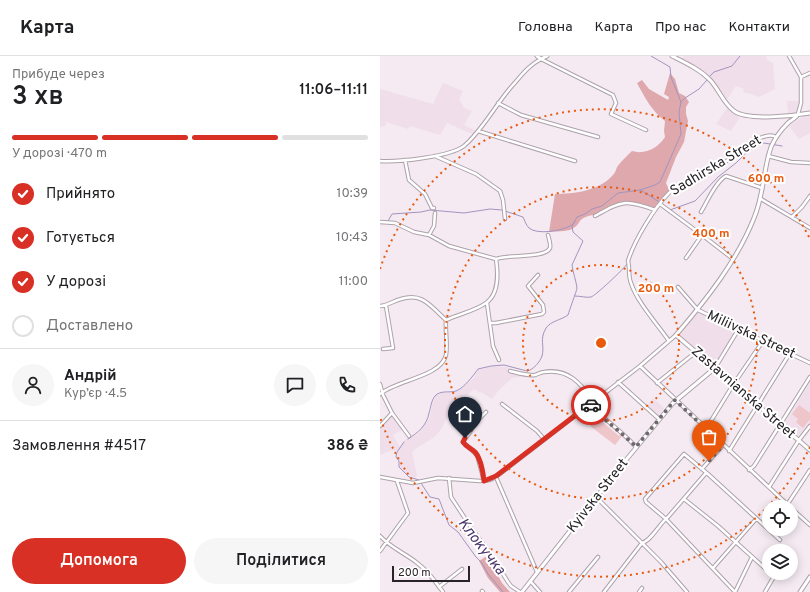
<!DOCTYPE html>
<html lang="uk">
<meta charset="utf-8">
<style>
:root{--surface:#fff;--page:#f6f6f6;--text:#202124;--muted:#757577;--line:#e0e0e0;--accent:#d93025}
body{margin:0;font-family:Overpass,sans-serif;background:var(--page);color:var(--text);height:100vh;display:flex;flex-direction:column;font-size:15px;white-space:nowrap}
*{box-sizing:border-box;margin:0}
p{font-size:13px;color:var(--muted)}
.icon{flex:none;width:22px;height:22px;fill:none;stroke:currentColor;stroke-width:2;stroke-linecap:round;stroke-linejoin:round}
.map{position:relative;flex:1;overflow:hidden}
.side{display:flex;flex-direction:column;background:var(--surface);width:380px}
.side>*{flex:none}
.buttons{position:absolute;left:382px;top:444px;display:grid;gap:8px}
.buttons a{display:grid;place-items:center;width:36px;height:36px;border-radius:50%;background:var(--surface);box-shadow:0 2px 10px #0003;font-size:20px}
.scale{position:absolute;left:12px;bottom:10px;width:78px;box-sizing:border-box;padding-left:4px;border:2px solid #272326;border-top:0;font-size:11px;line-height:14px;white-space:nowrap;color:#272326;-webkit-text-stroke:3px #fff;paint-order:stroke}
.pin{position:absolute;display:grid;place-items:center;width:34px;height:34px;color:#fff;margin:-41px -17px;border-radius:50% 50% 50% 0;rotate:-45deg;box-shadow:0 0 4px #0007}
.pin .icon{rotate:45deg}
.courier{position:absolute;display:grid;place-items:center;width:40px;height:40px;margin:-20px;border:3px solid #d93025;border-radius:50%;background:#fff;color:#222;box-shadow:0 1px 5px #0007}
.head em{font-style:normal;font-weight:600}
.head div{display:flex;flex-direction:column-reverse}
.head{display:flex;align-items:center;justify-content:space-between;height:68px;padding:0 12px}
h1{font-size:26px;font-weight:600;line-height:30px}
.bar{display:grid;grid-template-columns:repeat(4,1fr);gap:6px 4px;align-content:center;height:48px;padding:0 12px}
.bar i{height:5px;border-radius:3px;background:var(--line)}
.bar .current{background:var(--accent)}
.bar p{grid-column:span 4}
.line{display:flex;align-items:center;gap:10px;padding:0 12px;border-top:1px solid var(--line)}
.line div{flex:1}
.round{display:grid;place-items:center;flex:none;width:42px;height:42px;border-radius:21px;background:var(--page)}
ol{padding:0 12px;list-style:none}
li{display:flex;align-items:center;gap:12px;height:44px}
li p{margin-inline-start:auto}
li .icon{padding:4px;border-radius:50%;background:var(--accent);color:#fff;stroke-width:4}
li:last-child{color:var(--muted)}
li i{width:22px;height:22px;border:2px solid var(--line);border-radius:50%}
.primary-button{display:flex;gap:8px;margin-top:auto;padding:8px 12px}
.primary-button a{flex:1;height:46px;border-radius:24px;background:var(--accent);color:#fff;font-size:16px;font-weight:600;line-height:46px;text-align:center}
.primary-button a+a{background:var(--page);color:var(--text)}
header{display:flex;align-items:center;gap:24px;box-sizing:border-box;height:56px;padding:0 20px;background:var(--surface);border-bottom:1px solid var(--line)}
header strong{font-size:19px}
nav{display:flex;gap:22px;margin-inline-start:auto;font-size:14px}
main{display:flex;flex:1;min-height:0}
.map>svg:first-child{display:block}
.built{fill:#f0deeb}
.green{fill:#eec5c8}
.forest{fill:#dea8ad}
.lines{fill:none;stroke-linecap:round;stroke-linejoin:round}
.stream{stroke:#a294bf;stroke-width:1}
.minor-casing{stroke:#ada2aa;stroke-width:4.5}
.tertiary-casing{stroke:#ada2aa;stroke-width:5}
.minor{stroke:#fff;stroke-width:2.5}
.tertiary{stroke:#fff;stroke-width:3}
.done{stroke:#6f696d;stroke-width:4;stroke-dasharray:0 7.2}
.route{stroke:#d93025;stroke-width:5}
.ring{fill:none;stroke:#e8590c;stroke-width:2;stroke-dasharray:2 4}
.labels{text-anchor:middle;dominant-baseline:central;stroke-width:4;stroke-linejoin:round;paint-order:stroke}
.street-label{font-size:14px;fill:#272326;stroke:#fff}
.water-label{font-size:15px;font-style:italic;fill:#48336a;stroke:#fff}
.centre{fill:#e8590c;stroke:#fff;stroke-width:2}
.ring-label{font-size:12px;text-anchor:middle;font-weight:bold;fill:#e8590c;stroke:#fff;stroke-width:4;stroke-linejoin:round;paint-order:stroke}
</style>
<header>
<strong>Карта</strong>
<nav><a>Головна</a><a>Карта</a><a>Про нас</a><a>Контакти</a></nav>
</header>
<main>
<section class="side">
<div class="head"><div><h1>3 хв</h1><p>Прибуде через</p></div><em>11:06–11:11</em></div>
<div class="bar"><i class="current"></i><i class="current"></i><i class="current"></i><i></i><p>У дорозі · 470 m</p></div>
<ol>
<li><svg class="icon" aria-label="check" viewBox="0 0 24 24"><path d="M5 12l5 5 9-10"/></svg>Прийнято<p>10:39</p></li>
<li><svg class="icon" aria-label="check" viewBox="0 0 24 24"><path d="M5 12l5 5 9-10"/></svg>Готується<p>10:43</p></li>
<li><svg class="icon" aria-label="check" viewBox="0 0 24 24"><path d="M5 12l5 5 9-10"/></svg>У дорозі<p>11:00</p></li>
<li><i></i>Доставлено</li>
</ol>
<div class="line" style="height:72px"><a class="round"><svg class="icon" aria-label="person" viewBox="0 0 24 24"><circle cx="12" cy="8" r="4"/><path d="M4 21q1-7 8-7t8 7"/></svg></a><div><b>Андрій</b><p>Кур’єр · 4.5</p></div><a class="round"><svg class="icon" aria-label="chat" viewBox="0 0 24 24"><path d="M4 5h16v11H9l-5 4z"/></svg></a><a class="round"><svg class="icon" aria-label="phone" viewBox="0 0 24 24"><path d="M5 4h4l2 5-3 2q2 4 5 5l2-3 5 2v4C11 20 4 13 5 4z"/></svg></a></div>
<div class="line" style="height:52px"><div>Замовлення #4517</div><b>386 ₴</b></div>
<div class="primary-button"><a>Допомога</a><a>Поділитися</a></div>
</section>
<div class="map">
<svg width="430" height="536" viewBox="0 0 430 536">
<rect width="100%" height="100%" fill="#f5eaf2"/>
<path class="built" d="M304 0H386L387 4 393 7 395 33 379 41 369 37V38L363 36 364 33 356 30 346 45 331 25 301 4Z
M63 27 83 35 79 44 83 49V51L92 55 84 69 97 75 94 79 67 67 60 79 30 70 28 73 6 66V69L0 71V33L53 48Z
M407 45H420L417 57H408Z
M347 52 360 61 351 75 336 68Z
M430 58V77L419 83 409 70 424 60Z
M318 254 358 274 335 312 297 278Z
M112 310 127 311 131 313 130 317 141 319V321L131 322V323L119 334 112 343 101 336 100 337 94 333 84 342 80 340 76 342 77 344 74 349 77 352 74 355 72 360 69 359 60 375 53 382 35 393 32 397 37 419 35 422 30 420 25 417 19 411 20 405 17 402 19 393 15 396 13 394 0 399V371L10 360H13L22 374 13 379 20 391 23 386 28 381 29 383 37 379 44 370 50 361 52 349 56 339 60 337H65L78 335 94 322 98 314Z
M430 326V367L418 380 404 368Z
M273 342 284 352 278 360 266 350Z"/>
<path class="green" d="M419 349 430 357V363L423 372 416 366 418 363 412 358Z
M217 359 220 361 219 363 239 380 241 378 242 380 235 389 210 370Z"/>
<path class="forest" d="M290 17 295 23 299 37 305 40 309 46 306 51V58L308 65 304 86 296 101 286 127 290 136 275 154 256 147 238 148 214 161 213 159C196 162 202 168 192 173 187 176 175 175 169 176L175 138C194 138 219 135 233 119 235 117 236 114 237 111 241 105 247 100 252 95 265 99 278 92 285 81L284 75 285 65C272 55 265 42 257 27L262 24 269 33 288 44 289 41 284 38Z
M107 500 122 527 130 536H120L108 522 99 505Z"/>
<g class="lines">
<path class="stream" d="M271 0 290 11 291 21 301 46
M329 21 334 16 352 10 360 0
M261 134 279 146
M282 148 290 154 315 145 338 121 356 107 365 98 376 90 384 87 402 90
M125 155 143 161C145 165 146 169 149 172 157 179 181 175 190 170 192 169 193 168 195 166
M0 165H8L12 158 41 156 50 154 84 157 110 153 122 154
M195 240C201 240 206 242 211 241 215 240 245 212 247 208
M28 383C38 377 47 369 49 357 51 351 51 345 55 340 60 334 69 337 76 335 84 332 93 320 98 313L111 310 124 309 147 315C153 314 160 306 162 300 165 290 159 284 166 272 171 265 181 264 188 259 189 255 197 234 197 232 196 224 193 217 192 209L203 185 193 176 192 170 197 161 205 158 212 153 222 150 238 137 260 134 275 129 280 126 301 78 299 56 301 46 305 42 319 33 327 24
M24 386 17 396 16 401 19 405V411L29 421 39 424 50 441 59 443 69 469 78 476 96 501 102 507 108 518 123 536"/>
<g class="minor-casing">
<path id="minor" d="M409 0 421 21V47L418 58
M421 21 430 17
M118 47 141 59 218 81
M98 75 195 105
M55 100 96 118 120 135 123 144 125 163
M388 100 411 106 430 107
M25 104 29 124 45 138 52 152H54
M0 105C19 106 69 101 84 90 102 75 116 48 132 30 141 20 149 9 161 3L233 39 236 47 231 58 266 74
M381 143 430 172
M280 148 322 179
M321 156C327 146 336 125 346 120L382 132
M215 160C242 145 245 143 275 154
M412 161 422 151 430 140
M0 166 15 167 34 176 49 179 69 190 116 203C127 198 165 203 170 192 171 188 169 183 168 179
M49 179 54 170 55 157
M306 202 322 179 353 203
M298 231 318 254 430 307
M107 247 113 290 119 304
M0 250C7 250 13 245 21 243 43 236 51 251 66 264
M110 267H116L162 258 164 256 163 249 148 230 158 219
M289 285C278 269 257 246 251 227 248 220 250 212 248 205 254 185 274 152 289 137 297 129 312 125 322 120 331 116 340 110 348 104 358 97 384 73 396 81
M3 293 13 292 6 250
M260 310 410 451
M335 312 358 274
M130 315C138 317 147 320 155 319 158 318 161 316 164 316 188 312 200 327 214 345
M238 326 279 363
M277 327 316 296
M0 328 3 339 12 357 29 380
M0 338C16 324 61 321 66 299 68 287 65 275 66 264 79 258 95 255 106 247 119 238 118 216 116 203
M122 348 157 375 164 383
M210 348C224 364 242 375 256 391
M0 370 12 357
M326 373 353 329 383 285
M349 395 410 297
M322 413 343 389
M369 414 374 410 430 321
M0 421 33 427 58 422 100 425 110 424 116 421 260 310 296 279
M116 421 157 516
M69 422 71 441 92 473 108 494 128 526 131 530 140 536
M104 425 97 399 83 386 99 363 106 356
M389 431 419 384 430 370
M216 441 281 506 307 536
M304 443 338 470 389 516
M407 449 430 414
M411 452 430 469
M0 480C10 491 24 497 36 506 47 514 55 525 63 536
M0 495 28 457 17 425
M372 501 355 536 286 463 266 446 265 443 304 398 328 418 400 484
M333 512 376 463
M390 517 394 520
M151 526 160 536
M59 531 82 513
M102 535 103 536
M189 536 218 501
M224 536 262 487C271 485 280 467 288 461L326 417
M259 536 262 532
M385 536 396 517"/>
</g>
<g class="tertiary-casing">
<path id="tertiary" d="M157 0 161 3 167 0
M292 0C306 7 321 14 331 25 339 34 344 48 354 55 368 65 413 60 430 57
M418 58C416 63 410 64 407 68 400 75 395 82 391 91 383 114 384 139 374 162 357 205 326 244 296 279L430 394
M142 536 241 410 293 347 335 312
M420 536 430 521"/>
</g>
<use href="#minor" class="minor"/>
<use href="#tertiary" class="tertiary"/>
</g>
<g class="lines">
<path class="done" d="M211 349C224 365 242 376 256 391L295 344 343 389 329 405"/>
<path class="route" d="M85 382 83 386C86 391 91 392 95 396 101 403 103 416 104 425L116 420 210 348 211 349"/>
</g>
<g class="ring">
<circle cx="221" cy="287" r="78"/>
<circle cx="221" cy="287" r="156"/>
<path d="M430 391A233 233 0 0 1 0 361M0 213A233 233 0 0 1 430 183"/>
</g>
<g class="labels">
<g class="street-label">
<text transform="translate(336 110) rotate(-31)">Sadhirska Street</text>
<text transform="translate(371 279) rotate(25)">Miliivska Street</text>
<text transform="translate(363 337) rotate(41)">Zastavnianska Street</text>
<text transform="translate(218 440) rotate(-52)">Kyivska Street</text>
</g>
<g class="water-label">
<text transform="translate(101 491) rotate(52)">Клокучка</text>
</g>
</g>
<circle cx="221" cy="287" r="6" class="centre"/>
<g class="ring-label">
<text x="386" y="126">600 m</text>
<text x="331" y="181">400 m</text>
<text x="276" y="236">200 m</text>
</g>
</svg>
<div class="buttons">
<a><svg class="icon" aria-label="locate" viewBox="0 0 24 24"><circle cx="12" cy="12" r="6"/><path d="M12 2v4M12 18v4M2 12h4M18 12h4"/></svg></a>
<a><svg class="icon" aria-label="layers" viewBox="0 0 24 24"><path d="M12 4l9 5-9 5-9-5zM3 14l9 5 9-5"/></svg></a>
</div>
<div class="scale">200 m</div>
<div class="pin" style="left:329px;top:405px;background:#ea580c"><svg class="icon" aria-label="bag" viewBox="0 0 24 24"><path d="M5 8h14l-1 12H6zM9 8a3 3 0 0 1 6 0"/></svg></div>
<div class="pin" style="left:85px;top:382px;background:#1f2937"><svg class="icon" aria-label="home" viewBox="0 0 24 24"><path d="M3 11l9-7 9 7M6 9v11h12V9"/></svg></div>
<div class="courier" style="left:211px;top:349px"><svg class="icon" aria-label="car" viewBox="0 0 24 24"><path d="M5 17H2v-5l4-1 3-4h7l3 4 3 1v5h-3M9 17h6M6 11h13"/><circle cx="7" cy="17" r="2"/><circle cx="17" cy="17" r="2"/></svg></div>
</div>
</main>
